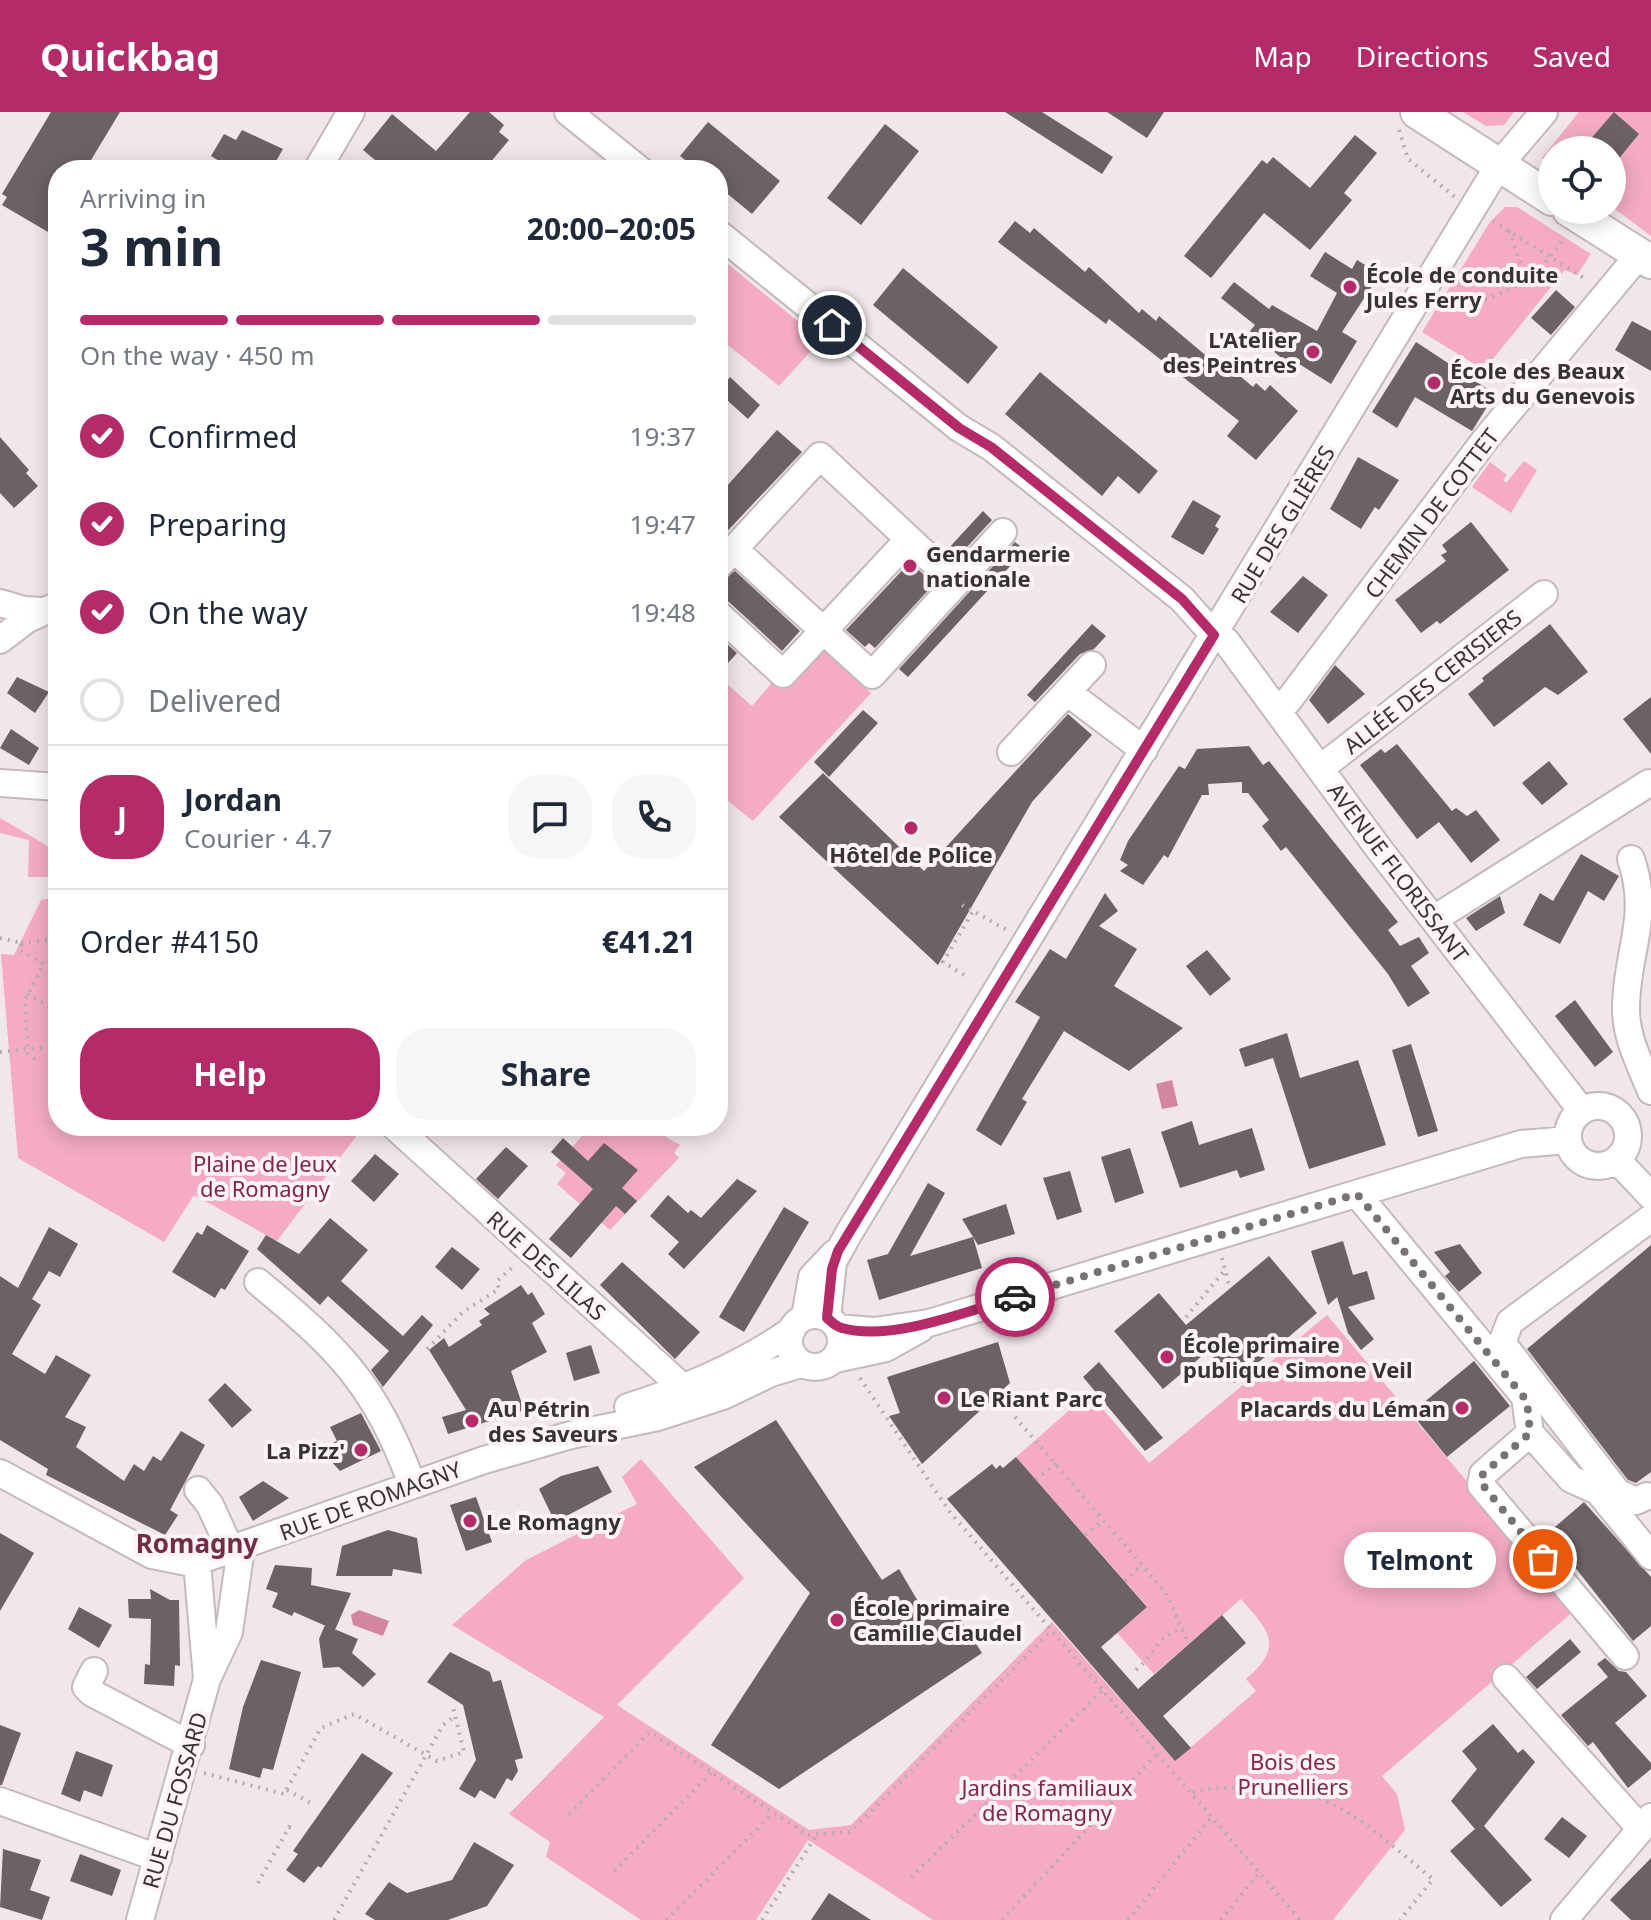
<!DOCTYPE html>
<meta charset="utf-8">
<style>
:root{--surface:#fff;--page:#f6f6f7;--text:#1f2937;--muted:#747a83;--line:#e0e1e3;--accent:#b52b69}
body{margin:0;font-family:"Noto Sans",sans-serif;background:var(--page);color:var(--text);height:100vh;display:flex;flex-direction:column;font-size:30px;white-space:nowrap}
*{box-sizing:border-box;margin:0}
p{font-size:26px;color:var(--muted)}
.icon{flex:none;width:44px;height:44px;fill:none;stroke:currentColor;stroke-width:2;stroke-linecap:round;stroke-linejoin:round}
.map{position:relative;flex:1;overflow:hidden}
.drawer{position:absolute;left:48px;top:48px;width:680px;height:976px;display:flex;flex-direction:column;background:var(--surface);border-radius:32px;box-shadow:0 4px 20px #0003}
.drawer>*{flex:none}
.buttons{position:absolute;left:1538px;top:24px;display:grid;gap:16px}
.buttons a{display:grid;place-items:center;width:88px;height:88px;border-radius:50%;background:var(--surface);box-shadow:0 4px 20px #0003;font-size:40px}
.pin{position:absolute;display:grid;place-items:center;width:68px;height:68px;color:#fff;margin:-34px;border:4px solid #fff;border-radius:50%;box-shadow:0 2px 8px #0007}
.courier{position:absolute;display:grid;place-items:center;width:80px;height:80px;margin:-40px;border:6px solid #b52b69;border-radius:50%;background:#fff;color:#222;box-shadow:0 2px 10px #0007}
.bubble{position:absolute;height:56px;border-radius:28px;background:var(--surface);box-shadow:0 4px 20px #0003;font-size:26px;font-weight:700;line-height:56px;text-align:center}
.overview em{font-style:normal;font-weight:700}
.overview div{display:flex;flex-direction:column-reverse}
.overview{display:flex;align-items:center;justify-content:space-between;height:136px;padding:0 32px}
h1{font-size:52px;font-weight:700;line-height:60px}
.bar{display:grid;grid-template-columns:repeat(4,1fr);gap:12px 8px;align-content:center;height:96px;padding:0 32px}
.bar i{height:10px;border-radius:6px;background:var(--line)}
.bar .selected{background:var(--accent)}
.bar p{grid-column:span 4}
.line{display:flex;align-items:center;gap:20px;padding:0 32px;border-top:2px solid var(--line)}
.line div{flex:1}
.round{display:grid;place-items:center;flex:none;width:84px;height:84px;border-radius:32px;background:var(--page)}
ol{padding:0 32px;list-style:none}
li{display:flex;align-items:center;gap:24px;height:88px}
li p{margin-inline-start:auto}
li .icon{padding:8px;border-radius:50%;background:var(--accent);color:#fff;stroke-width:4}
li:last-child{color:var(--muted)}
li i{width:44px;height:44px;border:4px solid var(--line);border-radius:50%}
.primary-button{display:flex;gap:16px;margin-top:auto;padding:16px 32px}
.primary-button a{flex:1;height:92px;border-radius:32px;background:var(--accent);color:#fff;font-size:32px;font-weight:700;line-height:92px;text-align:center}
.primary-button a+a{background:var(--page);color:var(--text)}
header{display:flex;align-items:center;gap:48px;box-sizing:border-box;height:112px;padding:0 40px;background:var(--accent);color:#fff}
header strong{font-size:38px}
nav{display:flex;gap:44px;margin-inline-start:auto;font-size:28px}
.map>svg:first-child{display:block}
.green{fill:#f5acc3}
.water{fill:#d2869f}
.building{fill:#6c6265}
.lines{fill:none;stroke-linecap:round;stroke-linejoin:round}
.minor-casing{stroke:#c4b9bc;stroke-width:30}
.major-casing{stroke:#c4b9bc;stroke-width:36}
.path{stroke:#b4acae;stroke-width:4;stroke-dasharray:2 6;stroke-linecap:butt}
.minor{stroke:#fff;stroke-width:26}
.major{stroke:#fff;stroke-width:32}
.done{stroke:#787273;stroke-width:8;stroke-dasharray:0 14.4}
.route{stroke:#b52b69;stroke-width:10}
.poi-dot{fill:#b52b69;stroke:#fef3f6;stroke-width:3}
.labels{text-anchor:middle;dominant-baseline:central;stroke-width:8;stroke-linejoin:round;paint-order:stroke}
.poi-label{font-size:22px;font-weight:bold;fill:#373334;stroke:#fef3f6;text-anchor:start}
.street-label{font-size:22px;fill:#373334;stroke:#fef3f6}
.park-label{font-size:22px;fill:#7f254b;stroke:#fef3f6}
.quarter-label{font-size:26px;font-weight:bold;fill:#712d47;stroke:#fef3f6}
</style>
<header>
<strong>Quickbag</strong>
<nav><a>Map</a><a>Directions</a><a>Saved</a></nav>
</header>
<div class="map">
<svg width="1651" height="1808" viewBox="0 0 1651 1808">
<rect width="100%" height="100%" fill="#f1e6e9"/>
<path class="green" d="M1463 0H1514L1504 13 1486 14Z
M1579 0H1651V124L1612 95V38H1552V53L1542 46Z
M1505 95H1517L1591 142 1577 163 1565 158 1484 258 1422 220 1490 110Z
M718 144 821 228 779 274 718 225Z
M1524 349 1537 358 1511 401 1472 375 1490 350 1507 363 1503 368 1506 371Z
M823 536 871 581 753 709 718 681V564L752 594 776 566Z
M0 706 58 740V1014H364L277 1129 194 1083 164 1130 18 1046 1 842 14 843 41 788 51 786 58 775 55 765H28L29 728 0 721Z
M591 1014H647L680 1033 674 1041 679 1046 610 1118 557 1072 566 1061 556 1053Z
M1327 1203 1575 1498 1382 1664 1397 1682 1405 1718 1333 1808H933L808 1728 756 1808H641L546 1745 550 1730 509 1702 604 1605 452 1513 526 1448 637 1392 622 1365 641 1347 744 1466 617 1593 809 1718 851 1713 1052 1510 1175 1649 1256 1579 1246 1567C1285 1534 1269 1519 1241 1487L1154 1562 1117 1521 1147 1494 1016 1345 1089 1281 1149 1351Z"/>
<path class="water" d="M1172 968 1178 994 1162 997 1156 972Z
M359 1498 389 1509 383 1524 353 1513 351 1503Z"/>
<path class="building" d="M51 0H120L85 58H58V104L48 120 2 93 7 85 2 82Z
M470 0H489L504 13 499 20 509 28 484 58H387L363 38 392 2 436 39Z
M1005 0H1042L1113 45 1102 62Z
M1107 0H1164L1147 26Z
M1614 0 1639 22 1612 55V38H1581Z
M708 10 780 69 752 102 718 74V58H698L680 44Z
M885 12 919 39 861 113 827 86Z
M242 18 283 37 271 58H234L211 44 224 22 236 28Z
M1355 23 1377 41 1344 81 1352 88 1310 138 1264 101 1211 166 1184 144 1262 48 1267 52 1273 45 1310 76Z
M1015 109 1030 121 1034 116 1085 160 1089 155 1139 201 1142 197 1156 209 1159 204 1210 247 1214 242 1253 275 1256 271 1265 279 1270 273 1298 299 1256 348 1227 324 1239 309 1109 207 1106 212 998 130Z
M1325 140 1352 157 1357 148 1380 162 1342 220 1357 229 1331 272 1296 250 1293 256 1250 219 1255 213 1221 186 1234 170 1269 197 1272 193 1317 219 1337 181 1310 164Z
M903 156 998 235 968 272 873 193Z
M1556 178 1575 195 1551 223 1531 206Z
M1632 209 1651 219V259L1615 238Z
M1416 230 1495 282 1472 319 1415 285 1397 316 1372 300Z
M1040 260 1158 359 1139 382 1118 364 1102 384 1005 302Z
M730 265 760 293 748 307 718 280Z
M777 318 802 340 718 429V384Z
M0 325 29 358 26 361 38 374 14 396 0 381Z
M1358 345 1399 368 1379 398 1375 395 1361 417 1330 397Z
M1193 388 1221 404 1215 414 1219 417 1203 443 1171 425Z
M983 399 992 408 955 448 946 439Z
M1471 410 1509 458 1440 512 1437 509 1421 521 1395 488 1446 449 1441 443 1447 440 1442 433Z
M1015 430 1025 438 908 565 899 557Z
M910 450 934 472 875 536 869 531 865 535 846 518Z
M735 459 800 519 782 539 729 490 718 486V470Z
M1303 464 1328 483 1298 521 1270 500Z
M1092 512 1106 524 1094 537 1080 542 1035 590 1027 583Z
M1550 512 1588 560 1558 583 1545 575 1494 615 1468 582 1484 569 1482 566Z
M718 524 737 541 718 562Z
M1335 553 1365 582 1328 612 1309 588Z
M17 565 49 580 35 601 7 581Z
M1651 585V642L1623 607Z
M863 598 878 611 829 665 814 650Z
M1068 602 1092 623 1032 690 938 853 779 705 823 661 924 759Z
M11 617 39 636 29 653 0 636Z
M1397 632 1452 699 1456 696 1467 704 1476 698 1500 728 1471 751 1439 710 1417 727 1360 653 1381 637 1385 641Z
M1249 634 1263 653 1269 649 1398 810 1388 818 1400 834 1419 825 1429 841 1411 854 1430 881 1408 895 1388 862 1286 735 1281 739 1262 714 1269 708 1248 681H1242V670L1208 672 1209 683H1202L1168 746 1164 743 1143 773 1120 759 1128 753 1120 748 1128 729 1179 654 1185 657 1197 637Z
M1549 649 1568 672 1542 693 1522 671Z
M1581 742 1619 764 1604 789 1588 779 1560 832 1523 813 1540 781 1553 789Z
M1105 781 1118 799 1099 814 1137 837 1114 874 1183 916 1129 959 1064 919 1022 987 1027 990 1001 1034 976 1018 1040 905 1015 890 1050 837 1066 847Z
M1500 784 1505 801 1476 819 1466 806Z
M1207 838 1231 867 1210 884 1186 854Z
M1575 888 1613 940 1595 955 1555 904Z
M1287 921 1300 966 1358 948 1386 1033 1309 1057 1273 946 1245 955 1239 937Z
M1411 932 1438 1019 1418 1025 1392 938Z
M1192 1009 1199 1033 1252 1016 1265 1058 1240 1066 1237 1058 1180 1076 1161 1020Z
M563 1026 588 1049 604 1031 638 1058 622 1076 637 1089 625 1102 616 1094 571 1146 549 1127 593 1077 551 1040Z
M506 1035 528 1054 498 1087 476 1067Z
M1130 1036 1144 1081 1115 1091 1101 1045Z
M375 1042 399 1062 374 1090 351 1069Z
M1070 1059 1082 1100 1057 1108 1043 1066Z
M737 1067 757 1079 684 1157 668 1142 679 1130 650 1104 668 1083 688 1101 691 1098 701 1106Z
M928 1071 945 1081 910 1144 973 1125 982 1156 879 1188 867 1148 888 1142Z
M1006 1092 1015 1122 978 1133 962 1107Z
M784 1095 809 1110 744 1220 719 1205Z
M330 1106 368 1138 341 1169 403 1224 422 1203 433 1213 383 1275 371 1258 389 1239 328 1184 320 1193 257 1137 266 1123 299 1142Z
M207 1113 249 1139 225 1178 221 1176 215 1186 172 1160 197 1120 202 1123Z
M49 1115 78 1132 60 1165 49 1159 32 1187 41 1193 12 1242 45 1262 56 1243 91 1263 65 1305 86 1315 76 1335 124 1369 134 1352 144 1359 153 1344 161 1349 181 1319 205 1333 170 1398 178 1403 165 1423 46 1363 48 1357 0 1328V1164L18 1176Z
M1343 1129 1353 1163 1367 1159 1375 1187 1348 1195 1374 1227 1361 1238 1348 1221 1337 1185 1328 1193 1311 1139Z
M1460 1132 1482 1161 1459 1180 1445 1164 1450 1160 1434 1140Z
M1651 1133V1360L1636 1371 1628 1368 1527 1237Z
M452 1135 480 1157 462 1178 435 1155Z
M1269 1144 1317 1201 1234 1271 1208 1239 1163 1277 1114 1219 1159 1181 1186 1213Z
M622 1150 700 1220 675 1247 600 1173Z
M521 1173 528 1183 532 1180 545 1202 532 1211 547 1240 511 1259 524 1298 448 1322 442 1305 466 1298 429 1238 444 1226 449 1235 482 1213 479 1209 490 1202 484 1197Z
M998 1230 1010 1271 922 1352 889 1304 900 1301 887 1265Z
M591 1233 600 1261 574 1269 566 1241Z
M1474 1249 1510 1294 1447 1345 1411 1301Z
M1099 1250 1163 1326 1145 1339 1083 1265Z
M225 1271 252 1298 232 1316 208 1288Z
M361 1301 381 1339 340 1359 320 1337 337 1329 330 1315Z
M776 1308 882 1468 899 1457 929 1508 951 1493 982 1541 779 1677 711 1633 810 1481 694 1355Z
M1016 1345 1147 1495 1101 1535 1138 1577 1222 1503 1246 1531 1163 1604 1191 1636 1175 1649 947 1387 992 1352 996 1357 1000 1353 1003 1356Z
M598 1354 612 1380 555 1410 539 1377 561 1364Z
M263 1369 289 1386 253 1409 239 1385Z
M476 1385 492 1430 466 1439 450 1393Z
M1584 1390 1651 1465V1514L1633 1529 1548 1421Z
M388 1418 417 1426 422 1462 393 1457 392 1464H336L342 1434Z
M0 1421 34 1441 0 1499Z
M275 1453 312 1456 311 1473 351 1481 335 1518 294 1500 292 1504 272 1495 278 1481 266 1477Z
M150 1477 170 1488H179L180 1554 175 1553 174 1574 144 1572 145 1552 150 1553 151 1507 129 1506 128 1487H151Z
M79 1495 112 1513 99 1536 68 1517Z
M325 1513 358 1527 352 1541 376 1562 363 1575 339 1555 323 1556 319 1527Z
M1570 1527 1581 1540 1537 1577 1526 1565Z
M450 1540 490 1560 493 1570 501 1568 523 1646 515 1648 518 1659 512 1669 507 1666 495 1687 480 1678 475 1686 459 1677 476 1648 463 1593 427 1570Z
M1605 1546 1619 1559 1626 1560 1647 1584 1615 1611 1651 1651V1657L1628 1676 1593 1630 1588 1634 1561 1603 1608 1565 1597 1552Z
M261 1548 301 1560 273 1658 263 1656 260 1666 229 1657 243 1595Z
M1493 1612 1518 1641 1523 1637 1535 1650 1484 1714 1532 1768 1501 1795 1450 1739 1475 1717 1451 1689 1477 1657 1462 1639Z
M0 1613 21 1621 2 1673H0Z
M76 1639 113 1653 102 1685 84 1678 80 1690 61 1682Z
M362 1641 393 1661 321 1756 318 1754 304 1771 286 1758 298 1742 293 1739Z
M1562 1705 1587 1724 1569 1746 1544 1727Z
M474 1730 514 1753 487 1794 448 1808H375L365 1802 389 1770 407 1781 452 1768Z
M3 1737 41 1748 30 1778 50 1785 42 1808 0 1795Z
M80 1742 121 1758 112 1784 70 1769Z
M1651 1746V1808H1631L1610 1788Z
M829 1781 871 1808H811Z"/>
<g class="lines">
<g class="minor-casing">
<path id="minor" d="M568 0 640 58
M317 58 351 0
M718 121 959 316 991 335 1182 487 1214 523 1226 529 1379 737 1582 999
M734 437 820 344 909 427
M718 454 734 437 872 563 1003 420
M0 491 24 498 43 499
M718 502 783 562 909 427 956 471
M0 528 26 508 58 493
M1067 580 1144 638
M1288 589 1485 328 1639 143
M1011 640 1092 553
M1321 656 1544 482
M0 671 58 675
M1631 747C1651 806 1626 839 1626 897 1626 926 1640 952 1651 979
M1434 807 1649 671
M1568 1024a30 30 0 1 1 60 0a30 30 0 1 1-60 0Z
M394 1014 700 1291
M1617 1048 1651 1084
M1357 1082 1525 1285 1530 1321 1483 1362 1481 1373 1625 1544
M258 1170C339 1237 375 1272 412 1372
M789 1229a26 26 0 1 1 52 0a26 26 0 1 1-52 0Z
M805 1205 812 1165 835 1141
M827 1206 833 1150 849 1121 1499 53 1544 0
M838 1216 874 1219 929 1211 1521 1032 1568 1028
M835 1247 886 1236 920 1217
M628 1295C685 1277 743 1253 792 1218
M1530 1321 1571 1367 1598 1379 1651 1444
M0 1361 152 1443 192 1451 484 1348 571 1323 658 1305 723 1284 771 1261 801 1252
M198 1378 210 1393 231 1439
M1647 1384 1636 1389 1618 1381 1502 1231 1510 1210 1651 1106
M197 1450 207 1567
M94 1559 86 1575 92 1581 191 1633
M1506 1566 1641 1717
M0 1689 158 1746
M140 1808 207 1567 229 1520 241 1436
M1564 1808 1651 1705"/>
</g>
<g class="major-casing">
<path id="major" d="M1417 0 1552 87
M1569 98 1651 150"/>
</g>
<path class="path" d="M1399 18 1408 47 1455 85
M1493 109 1587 168
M1509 119 1527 169
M1438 198C1492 191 1535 172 1564 126
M962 793 1007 818
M0 826 22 831 19 838 44 852 25 888 28 941 38 950
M21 831 58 827
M964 863 943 850 973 799
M27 882 58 900
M0 940 58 934
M1222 1146 1230 1177
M1186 1205 1225 1158
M427 1237 463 1200 499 1177 497 1169 514 1154
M860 1266 949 1399 1300 1808
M1015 1305 1165 1480 1189 1532
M1036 1368 1056 1351
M1085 1423 1104 1408
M1125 1469 1142 1453
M1136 1558C1157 1540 1155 1525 1184 1516
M204 1661 284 1682 321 1616 354 1602 437 1649 464 1640 453 1595
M287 1678 311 1691
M1193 1681C1211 1675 1229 1676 1249 1675 1334 1672 1372 1719 1433 1767L1400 1808
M569 1702 650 1620 808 1723 850 1720 1051 1519
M614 1759 711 1661
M911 1765 1103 1578
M258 1771 289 1715 295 1719
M334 1808 443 1613 454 1605
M666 1808 773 1701
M762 1808 816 1724
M1002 1808 1158 1641
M1128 1808 1212 1705
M1221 1808 1258 1762"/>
<use href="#minor" class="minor"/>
<use href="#major" class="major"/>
</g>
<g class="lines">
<path class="done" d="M1015 1185 1357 1082 1527 1289 1530 1321 1483 1362 1481 1371 1543 1447"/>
<path class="route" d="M832 213 959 316 991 335 1182 487 1214 523 838 1139 832 1157 827 1206C832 1210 836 1215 842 1216 891 1230 968 1199 1015 1185"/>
</g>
<g class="poi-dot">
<circle cx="1350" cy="175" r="8"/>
<circle cx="1313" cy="240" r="8"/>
<circle cx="1434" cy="271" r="8"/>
<circle cx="910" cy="454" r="8"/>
<circle cx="911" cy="716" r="8"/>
<circle cx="1167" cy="1245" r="8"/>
<circle cx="944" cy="1286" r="8"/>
<circle cx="1462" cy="1296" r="8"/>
<circle cx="472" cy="1309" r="8"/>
<circle cx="361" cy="1338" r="8"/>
<circle cx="470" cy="1409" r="8"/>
<circle cx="837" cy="1508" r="8"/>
</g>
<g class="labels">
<g class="poi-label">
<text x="1366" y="162">École de conduite<tspan x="1366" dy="25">Jules Ferry</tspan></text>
<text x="1297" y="227" text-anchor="end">L'Atelier<tspan x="1297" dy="25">des Peintres</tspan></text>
<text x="1450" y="258">École des Beaux<tspan x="1450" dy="25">Arts du Genevois</tspan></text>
<text x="926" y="441">Gendarmerie<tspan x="926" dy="25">nationale</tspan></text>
<text x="911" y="742" text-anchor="middle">Hôtel de Police</text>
<text x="1183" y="1232">École primaire<tspan x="1183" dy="25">publique Simone Veil</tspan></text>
<text x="960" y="1286">Le Riant Parc</text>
<text x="488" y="1296">Au Pétrin<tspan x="488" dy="25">des Saveurs</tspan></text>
<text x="1446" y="1296" text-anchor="end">Placards du Léman</text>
<text x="345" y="1338" text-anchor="end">La Pizz'</text>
<text x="486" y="1409">Le Romagny</text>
<text x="853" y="1495">École primaire<tspan x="853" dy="25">Camille Claudel</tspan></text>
</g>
<g class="street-label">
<text transform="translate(1431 401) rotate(-53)">CHEMIN DE COTTET</text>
<text transform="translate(1282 412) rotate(-59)">RUE DES GLIÈRES</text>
<text transform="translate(1432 569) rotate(-38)">ALLÉE DES CERISIERS</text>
<text transform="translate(1399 760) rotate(53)">AVENUE FLORISSANT</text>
<text transform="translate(547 1153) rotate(42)">RUE DES LILAS</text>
<text transform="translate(370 1388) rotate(-20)">RUE DE ROMAGNY</text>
<text transform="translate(174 1688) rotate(-74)">RUE DU FOSSARD</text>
</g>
<g class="park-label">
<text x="265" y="1051">Plaine de Jeux<tspan x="265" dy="25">de Romagny</tspan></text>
<text x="1293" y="1649">Bois des<tspan x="1293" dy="25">Prunelliers</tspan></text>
<text x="1047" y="1675">Jardins familiaux<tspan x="1047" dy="25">de Romagny</tspan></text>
</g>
<g class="quarter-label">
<text x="197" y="1431">Romagny</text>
</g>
</g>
</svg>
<div class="buttons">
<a><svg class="icon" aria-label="locate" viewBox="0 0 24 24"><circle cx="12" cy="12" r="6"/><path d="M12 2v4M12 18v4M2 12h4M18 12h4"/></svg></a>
</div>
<div class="pin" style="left:1543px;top:1447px;background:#ea580c"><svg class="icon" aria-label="bag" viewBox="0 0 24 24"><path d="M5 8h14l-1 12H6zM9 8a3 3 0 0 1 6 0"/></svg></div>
<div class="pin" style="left:832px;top:213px;background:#1f2937"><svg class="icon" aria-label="home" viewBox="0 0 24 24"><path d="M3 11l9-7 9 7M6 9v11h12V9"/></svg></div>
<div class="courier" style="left:1015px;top:1185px"><svg class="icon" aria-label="car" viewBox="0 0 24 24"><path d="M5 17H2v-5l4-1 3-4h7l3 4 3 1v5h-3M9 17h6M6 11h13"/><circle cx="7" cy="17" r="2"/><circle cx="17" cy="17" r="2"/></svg></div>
<div class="bubble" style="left:1344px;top:1420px;width:152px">Telmont</div>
<section class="drawer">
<div class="overview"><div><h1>3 min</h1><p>Arriving in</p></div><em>20:00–20:05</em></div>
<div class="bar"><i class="selected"></i><i class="selected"></i><i class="selected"></i><i></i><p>On the way · 450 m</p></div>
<ol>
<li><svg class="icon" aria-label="check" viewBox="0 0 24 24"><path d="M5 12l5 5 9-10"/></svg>Confirmed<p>19:37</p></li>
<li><svg class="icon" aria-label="check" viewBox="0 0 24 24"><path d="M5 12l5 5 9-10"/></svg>Preparing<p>19:47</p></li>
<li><svg class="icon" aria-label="check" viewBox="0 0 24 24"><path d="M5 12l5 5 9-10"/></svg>On the way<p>19:48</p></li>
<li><i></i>Delivered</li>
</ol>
<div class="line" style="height:144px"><b class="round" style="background:var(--accent);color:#fff">J</b><div><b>Jordan</b><p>Courier · 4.7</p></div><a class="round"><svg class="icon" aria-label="chat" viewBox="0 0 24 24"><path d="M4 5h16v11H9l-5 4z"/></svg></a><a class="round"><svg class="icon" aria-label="phone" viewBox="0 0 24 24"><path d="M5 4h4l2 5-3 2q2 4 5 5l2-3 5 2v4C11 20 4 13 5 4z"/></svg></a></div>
<div class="line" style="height:104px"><div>Order #4150</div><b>€41.21</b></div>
<div class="primary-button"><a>Help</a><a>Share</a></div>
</section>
</div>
